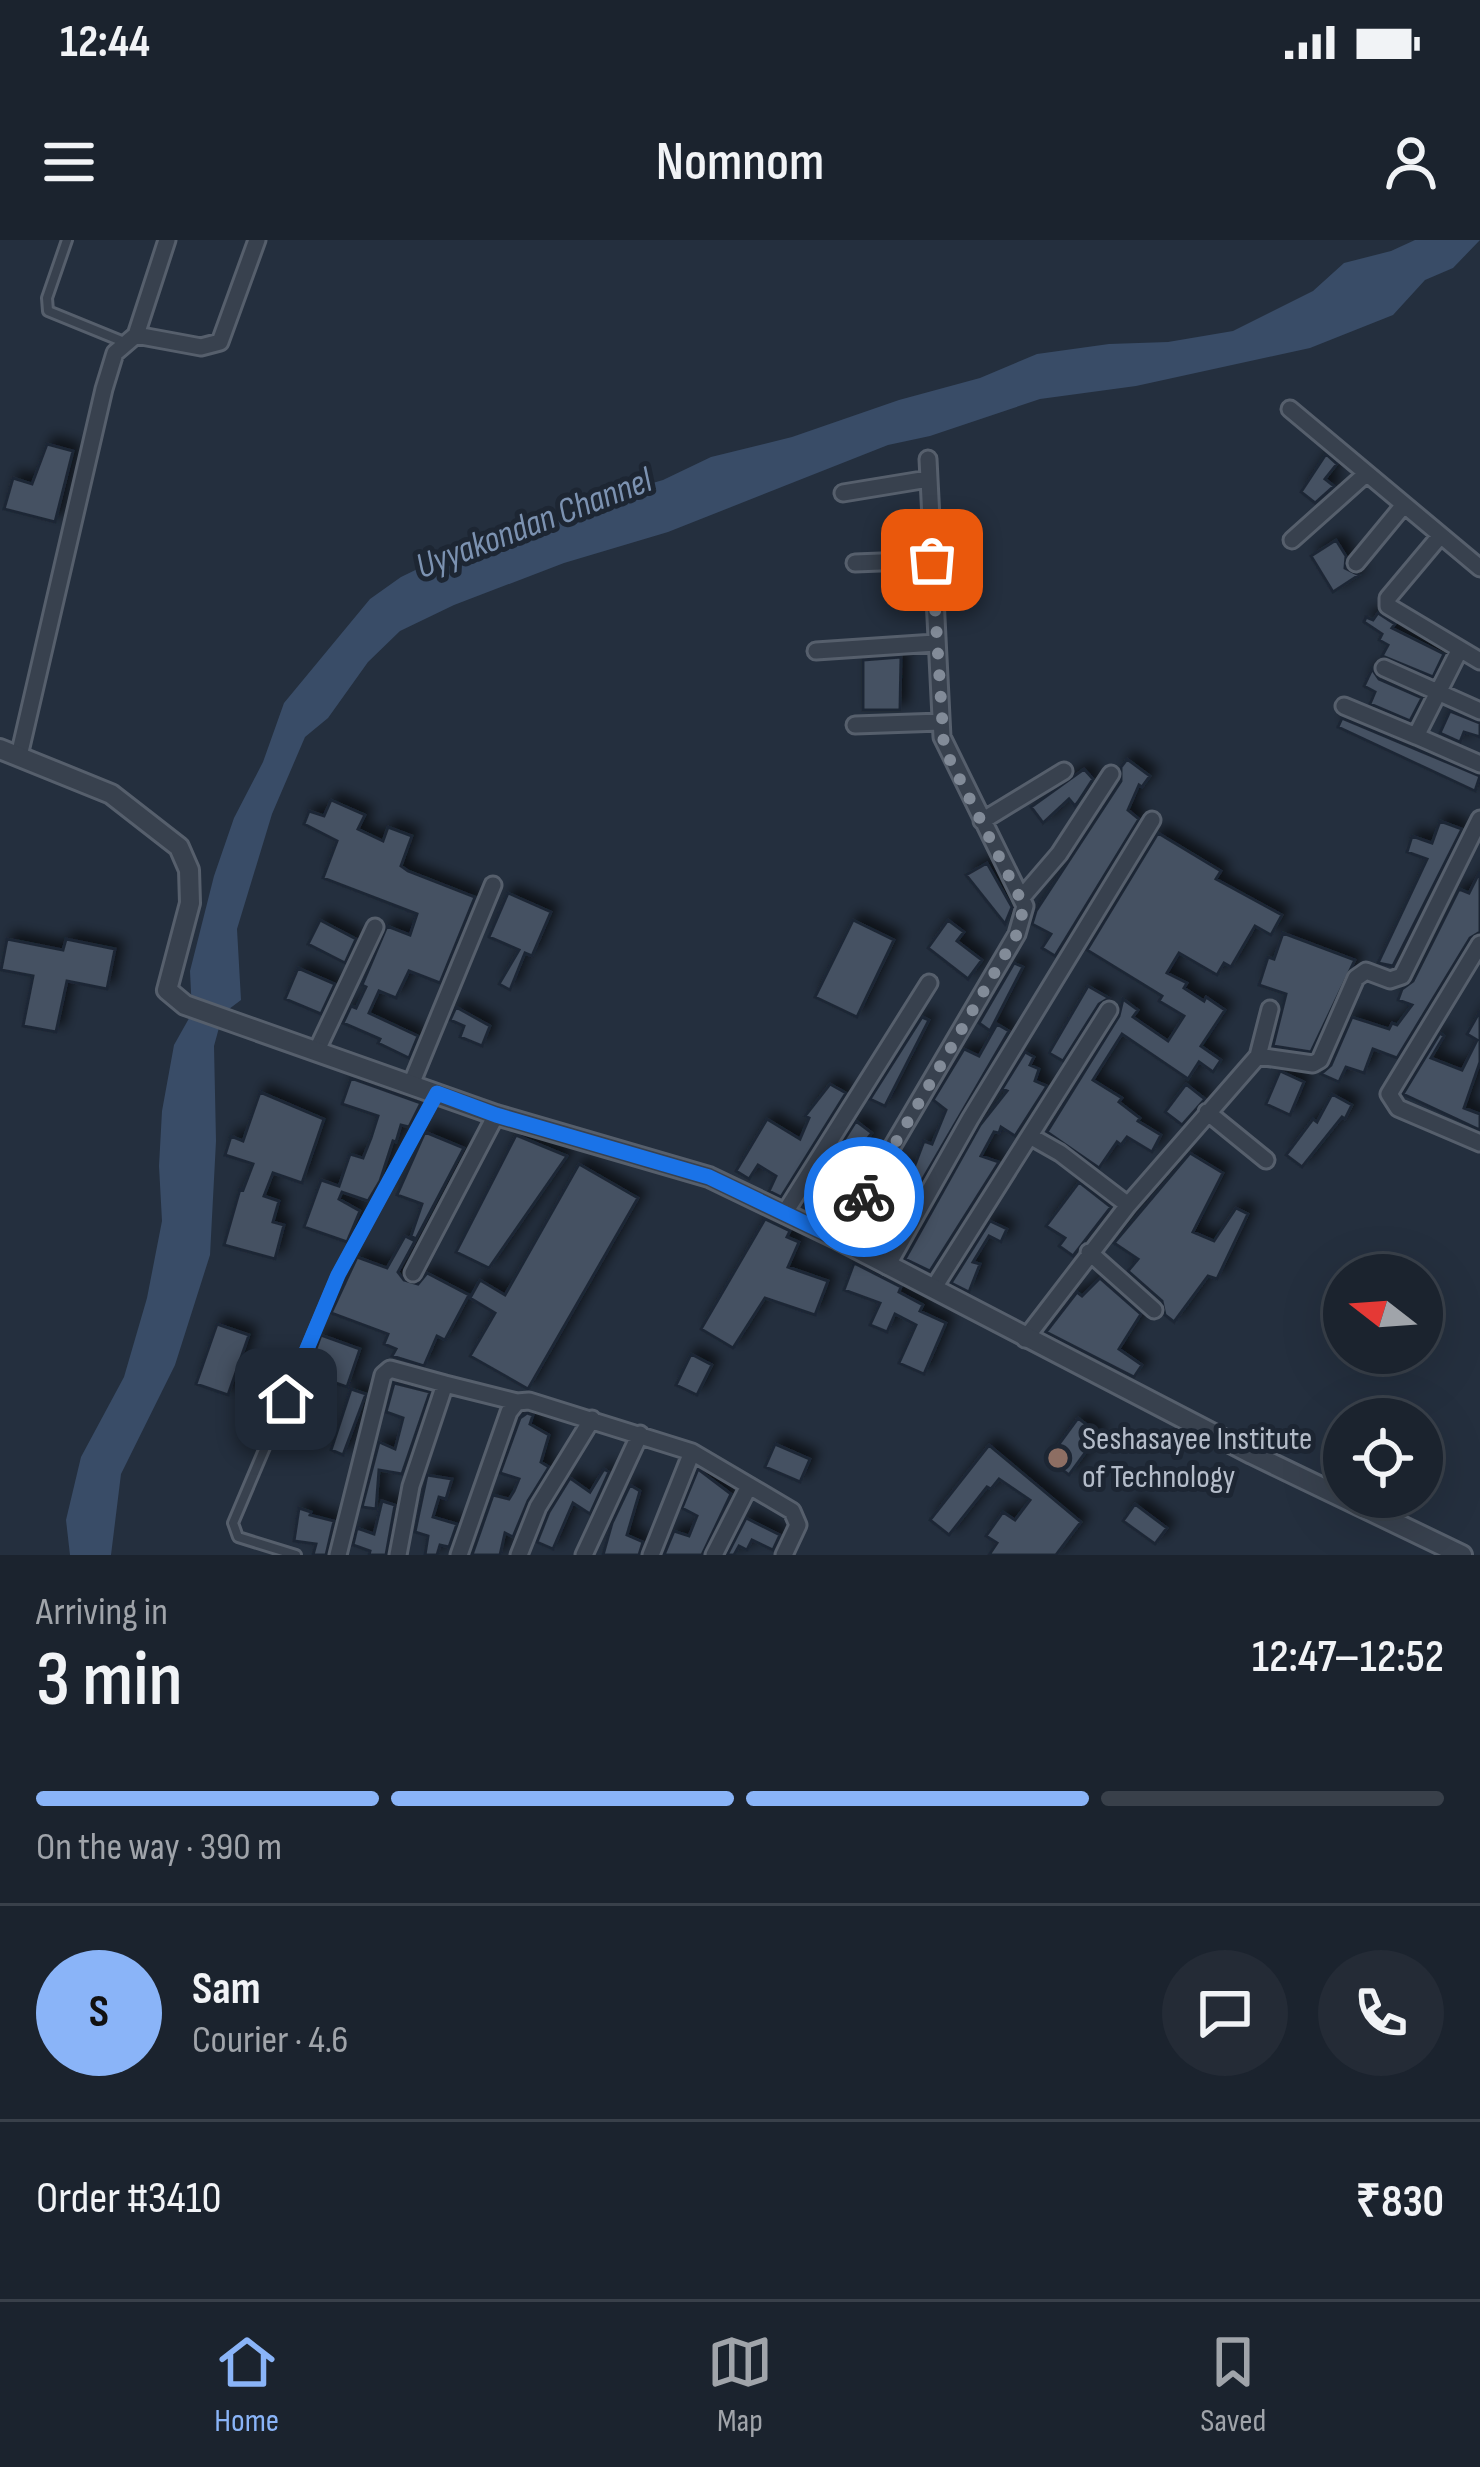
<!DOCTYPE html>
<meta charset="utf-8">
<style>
:root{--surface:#1b232e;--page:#242b36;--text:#f1f3f6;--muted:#a0a4aa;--line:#39404a;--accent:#8ab4f8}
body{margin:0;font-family:"Sofia Sans Condensed",sans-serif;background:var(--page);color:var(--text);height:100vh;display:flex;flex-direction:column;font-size:45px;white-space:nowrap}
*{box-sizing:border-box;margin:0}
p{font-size:39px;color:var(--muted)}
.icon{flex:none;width:66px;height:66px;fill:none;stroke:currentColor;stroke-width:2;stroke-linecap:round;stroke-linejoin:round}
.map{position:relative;height:1315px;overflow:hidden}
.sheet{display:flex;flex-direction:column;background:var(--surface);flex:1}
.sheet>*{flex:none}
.needle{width:78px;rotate:287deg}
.tools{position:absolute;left:1323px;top:1014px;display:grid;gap:24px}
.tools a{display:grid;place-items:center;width:120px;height:120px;border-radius:50%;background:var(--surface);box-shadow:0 12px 48px #0002,0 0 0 3px var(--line);font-size:60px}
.pin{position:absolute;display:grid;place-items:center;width:102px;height:102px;color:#fff;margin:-51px;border-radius:24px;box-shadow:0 6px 18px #0006}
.courier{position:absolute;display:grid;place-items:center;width:120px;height:120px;margin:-60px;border:9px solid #1a73e8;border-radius:50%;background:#fff;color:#222;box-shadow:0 3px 15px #0007}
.head em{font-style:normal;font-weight:600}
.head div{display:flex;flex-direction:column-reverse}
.head{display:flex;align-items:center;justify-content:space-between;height:204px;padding:0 36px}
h1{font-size:78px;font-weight:600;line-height:90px}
.bar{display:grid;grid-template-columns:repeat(4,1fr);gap:18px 12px;align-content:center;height:144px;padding:0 36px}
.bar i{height:15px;border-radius:9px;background:var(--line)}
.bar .selected{background:var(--accent)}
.bar p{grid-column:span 4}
.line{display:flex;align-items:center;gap:30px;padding:0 36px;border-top:3px solid var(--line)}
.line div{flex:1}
.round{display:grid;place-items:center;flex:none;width:126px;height:126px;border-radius:63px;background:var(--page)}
.status{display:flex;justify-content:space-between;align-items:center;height:84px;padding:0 60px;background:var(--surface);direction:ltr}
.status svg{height:33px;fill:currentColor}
header{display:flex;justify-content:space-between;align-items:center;height:156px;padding:0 36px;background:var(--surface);font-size:54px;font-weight:600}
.tabs{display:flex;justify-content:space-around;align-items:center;height:168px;border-top:3px solid var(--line);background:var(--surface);font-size:33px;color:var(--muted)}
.tabs a{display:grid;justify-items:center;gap:6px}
.tabs .selected{color:var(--accent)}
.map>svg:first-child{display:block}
.water{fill:#394c67}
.building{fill:#455162;stroke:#1f2835;stroke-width:3;filter:url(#shadow)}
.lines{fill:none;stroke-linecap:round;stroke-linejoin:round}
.service-casing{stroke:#565f6c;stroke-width:14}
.minor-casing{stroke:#565f6c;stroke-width:21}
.tertiary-casing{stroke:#565f6c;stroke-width:24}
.service{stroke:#38414e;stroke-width:8}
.minor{stroke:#38414e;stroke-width:15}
.tertiary{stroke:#38414e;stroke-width:18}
.done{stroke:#828b98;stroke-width:12;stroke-dasharray:0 21.6}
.route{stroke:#1a73e8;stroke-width:15}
.education-dot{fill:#8d6e63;stroke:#1d2633;stroke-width:4.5}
.labels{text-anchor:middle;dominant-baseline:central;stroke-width:10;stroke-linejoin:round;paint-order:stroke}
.poi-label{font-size:33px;fill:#b4bcc9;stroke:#1d2633;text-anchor:start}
.water-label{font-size:36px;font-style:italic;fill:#7c92b1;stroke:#1d2633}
</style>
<div class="status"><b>12:44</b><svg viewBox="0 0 49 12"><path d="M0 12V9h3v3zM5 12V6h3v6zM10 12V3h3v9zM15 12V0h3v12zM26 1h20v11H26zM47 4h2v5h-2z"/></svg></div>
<header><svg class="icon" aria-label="menu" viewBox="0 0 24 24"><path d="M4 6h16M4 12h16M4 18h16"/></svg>Nomnom<svg class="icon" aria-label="person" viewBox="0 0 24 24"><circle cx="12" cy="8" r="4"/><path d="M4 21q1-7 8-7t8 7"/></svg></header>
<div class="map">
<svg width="1480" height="1315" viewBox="0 0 1480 1315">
<defs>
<filter id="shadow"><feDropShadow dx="7" dy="-7" stdDeviation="6" flood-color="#0009"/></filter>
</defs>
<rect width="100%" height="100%" fill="#242f3e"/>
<path class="water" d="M1415 0H1480L1453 28 1425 40 1393 75 1310 108 1136 146 1040 159 930 196 888 205 668 292 564 323 454 365 400 391 368 422 328 478 305 497 272 574 237 689 241 760 229 769 220 784 214 806 216 901 210 1015 175 1125 121 1234 111 1315H70L66 1280 81 1217 124 1137 147 1058 162 981 159 926 162 871 174 805 192 773 190 731 214 636 234 578 263 522 284 463 370 359 401 337 438 319 489 300 552 284 618 253 663 240 711 217 792 197 899 160 980 138 1037 114 1109 104 1168 102 1233 91 1313 51 1344 23 1391 11Z"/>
<path class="building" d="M47 204 73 211 55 282 4 269 13 238 32 244Z
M1326 214 1337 224 1325 239 1334 246 1315 263 1301 252Z
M1336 300 1346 316 1345 328 1359 335 1333 352 1311 316Z
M1378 373 1395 384 1392 388 1444 414 1433 437 1382 416 1388 405 1379 400 1382 394 1364 382 1366 377 1373 380Z
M901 417 900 470H863V420Z
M1372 429 1379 439 1422 458 1410 481 1370 464 1375 452 1364 446Z
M1450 471 1480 483V497L1464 492 1460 502 1440 493Z
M1342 478 1480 536 1475 551 1338 487Z
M1127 519 1150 536 1142 547 1139 545 1128 570 1139 579 1055 716 1042 708 1051 694 1032 684 1036 671 1121 541V527Z
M1084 529 1093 539 1078 562 1075 566 1069 559 1043 583 1031 567Z
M331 560 365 575 358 589 383 601 388 587 412 596 401 626 408 631 475 657 440 743 409 731 396 758 379 751 369 773 418 796 409 818 378 803 380 799 343 783 351 766 356 768 366 747 362 745 387 686 410 695 417 674 323 638 337 601 304 584 309 571 324 576Z
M1440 581 1462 589 1393 726 1378 723 1427 619 1407 612 1412 596 1432 603Z
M1158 593 1221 631 1216 639 1282 675 1271 695 1255 686 1231 727 1224 723 1217 735 1179 713 1167 733 1187 743 1184 748 1204 761 1206 757 1225 770 1201 806 1221 820 1213 832 1199 822 1188 839 1122 794 1093 840 1122 858 1119 862 1140 878 1138 881 1161 895 1152 912 1127 897 1121 905 1117 902 1099 928 1047 892 1119 776 1123 759 1138 770 1133 777 1168 801 1184 776 1159 761 1162 756 1087 710Z
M987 623 1012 667 1005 684 966 635Z
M1480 631V692L1470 698 1397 818 1373 809 1364 833 1346 827 1339 842 1321 834 1331 825 1352 777 1389 789 1392 783 1397 785 1412 765 1398 760 1402 749 1413 741 1459 649 1469 653Z
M508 653 551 672 532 716 525 713 510 750 499 744 519 710 489 697Z
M320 680 356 699 345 723 308 704Z
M853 680 894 700 857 777 815 757Z
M948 680 964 692 957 701 982 720 968 739 928 708Z
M1283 693 1355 720 1311 812 1273 806 1286 754 1259 745 1268 717 1274 719Z
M7 699 63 710 66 699 115 709 107 749 67 741 56 792 23 786 33 736 1 730Z
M1014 723 1023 727 990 791 979 783Z
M298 728 335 744 321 774 285 759Z
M1088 746 1109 758 1099 764 1063 821 1049 813Z
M456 767 490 786 482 806 460 797 464 786 450 780Z
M1480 771V822L1464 868 1480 874V890L1403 854 1440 793 1444 796 1431 818 1462 830 1477 800 1467 794Z
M922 777 929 780 885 866 870 859Z
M997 784 1009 791 899 980 883 969 866 998 856 993 895 926 908 933 913 930 924 901 932 904 946 870 933 860 964 809 979 816Z
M1025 812 1034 817 1030 825 1039 829 1035 841 1047 846 1015 896 1001 887 999 893 994 892 981 916 999 922 930 1031 905 1019 980 885 1007 851 1002 849Z
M1280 831 1304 842 1290 875 1266 864Z
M351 838 421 863 409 887 401 885 396 902 393 901 380 941 368 961 342 952 339 959 360 971 347 1002 304 987 321 940 339 946 350 914 363 918 371 898 378 876 342 864Z
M830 844 846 853 781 957 769 951 776 936 758 925 749 939 736 931 767 879 800 899 809 878 805 876Z
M1186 844 1205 859 1182 885 1165 872Z
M260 852 324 879 302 943 273 933 264 956 279 961 273 982 284 985 275 1019 224 1005 240 949 243 950 253 924 225 915 231 896 243 901Z
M1332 854 1352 865 1345 879 1342 877 1302 927 1286 915 1313 879 1317 882Z
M856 881 872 893 860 908 872 917 834 982 804 964Z
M425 892 464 908 416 999 411 996 422 964 397 955Z
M516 895 567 916 489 1028 456 1012Z
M1190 913 1223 933 1193 992 1214 1001 1236 968 1248 974 1217 1039 1208 1036 1174 1082 1165 1075 1162 1061 1128 1031 1138 1019 1114 1003Z
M579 924 638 958 528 1149 470 1116 495 1073 470 1058 480 1040 505 1055Z
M1079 942 1111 967 1073 1016 1059 1006 1065 998 1046 986Z
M765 979 790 991 787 997 799 1002 788 1027 828 1041 815 1075 765 1058 733 1108 701 1089Z
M990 981 1007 989 1001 1002 989 996 973 1022 980 1024 969 1052 951 1043Z
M405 996 415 1001 398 1032 404 1040 418 1044 427 1033 469 1055 445 1100 437 1096 424 1126 392 1116 396 1109 384 1104 388 1094 331 1073 357 1017 387 1028Z
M854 1023 901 1047 899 1052 923 1065 920 1071 946 1083 924 1134 899 1123 916 1085 895 1074 887 1092 870 1085 880 1063 844 1050Z
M1100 1038 1141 1074 1119 1109 1142 1125 1134 1137 1046 1092 1077 1052 1082 1056Z
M217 1084 249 1095 228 1155 196 1144Z
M321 1095 360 1109 347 1147 307 1133Z
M691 1114 712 1125 697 1155 676 1145Z
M394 1143 430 1152 402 1234 379 1230 376 1269 362 1267 379 1202 395 1209 403 1178 386 1172Z
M351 1149 366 1154 343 1215 331 1210Z
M527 1173 533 1175 530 1184 549 1195 541 1222 549 1227 528 1261 513 1297 505 1293 500 1315H472L493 1255 509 1259 514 1251 519 1239 500 1233 520 1178Z
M1078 1178 1099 1194 1069 1235 1048 1219Z
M775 1204 810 1219 800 1242 765 1227Z
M989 1205 1081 1282 1056 1315H989L997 1303 986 1296 1003 1272 1015 1280 1030 1260 999 1239 991 1249 987 1247 949 1295 930 1280Z
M604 1229 609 1232 590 1274 573 1263 553 1309 537 1302 549 1272 570 1238 590 1252Z
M698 1229 731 1254 702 1315H664L674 1291 689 1296 697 1276 682 1268Z
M427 1235 452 1239 446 1259 439 1257 433 1277 457 1284 449 1307 440 1305 437 1315H425L428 1296 415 1292Z
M630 1245 640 1251 627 1295 643 1302 639 1315H603L612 1283Z
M382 1261 395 1265 386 1315H369L370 1311 353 1305 357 1288 374 1294Z
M1135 1264 1167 1288 1155 1304 1123 1281Z
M299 1268 311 1272 310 1275 334 1281 326 1315H313L316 1304 294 1301Z
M746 1278 780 1295 773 1310 752 1300 747 1310 739 1306 734 1315H727Z"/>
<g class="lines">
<g class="service-casing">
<path id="service" d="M67 0 47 58 48 71 124 102
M296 1315 238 1297 233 1283 338 1035 436 855"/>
</g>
<g class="minor-casing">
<path id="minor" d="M136 95 201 107 220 102 257 0
M1290 169 1480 328
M843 253 928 239
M1440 296 1388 358V366L1480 421
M1292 300 1366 234
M855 323 932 320
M1356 323 1403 266
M816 411 935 403
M1459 411 1416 496 1480 524
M1384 428 1480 471
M1344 466 1416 496
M855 485 941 482
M19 516 104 149 115 113 136 95 167 0
M982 581 1064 531
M1023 656 1059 614 1111 534
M1480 704 1389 854 1398 868 1480 903
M316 812 375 687
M1258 816 1270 769
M412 842 493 645
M1207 872 1266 920
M1030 896 1060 913 1128 965
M784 974 929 743
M838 999 1017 694 1025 666 942 497 928 219
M1089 1012 1154 1070
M887 1026 970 879 1152 580
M413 1033 496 875
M933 1049 1109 770
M1025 1099 1128 965 1258 816 1313 824 1320 820 1356 738 1366 731 1390 740 1402 736 1480 579
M445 1144 517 1162
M338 1315 383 1135 390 1129 445 1144 411 1246 398 1315
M459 1315 509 1172 517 1162 529 1161 692 1212 792 1271 798 1285 784 1315
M519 1315 538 1267 592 1179
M584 1315 640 1194
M651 1315 692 1212
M714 1315 749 1246"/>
</g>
<g class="tertiary-casing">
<path id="tertiary" d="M0 509 111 554 179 607 189 630 190 663 167 750 185 765 496 875 709 937 838 999 1252 1214 1462 1315"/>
</g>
<use href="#service" class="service"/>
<use href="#minor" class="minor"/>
<use href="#tertiary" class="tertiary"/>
</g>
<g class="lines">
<path class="done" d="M864 957 1017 694 1024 666 944 508 932 320"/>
<path class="route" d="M286 1159 338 1035 437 853 496 875 709 937 838 999 864 957"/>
</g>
<circle class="education-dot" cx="1058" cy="1218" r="12"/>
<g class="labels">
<g class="poi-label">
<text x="1082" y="1199">Seshasayee Institute<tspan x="1082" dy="38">of Technology</tspan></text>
</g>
<g class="water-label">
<text transform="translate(534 284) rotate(-21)">Uyyakondan Channel</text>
</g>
</g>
</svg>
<div class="tools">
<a><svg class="needle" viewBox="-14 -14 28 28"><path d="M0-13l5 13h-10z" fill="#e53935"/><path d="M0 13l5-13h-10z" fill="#a0a4aa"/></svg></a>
<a><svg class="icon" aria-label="locate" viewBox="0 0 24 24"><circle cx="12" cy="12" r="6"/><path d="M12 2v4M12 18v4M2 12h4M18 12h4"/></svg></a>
</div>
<div class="pin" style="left:932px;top:320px;background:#ea580c"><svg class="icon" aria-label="bag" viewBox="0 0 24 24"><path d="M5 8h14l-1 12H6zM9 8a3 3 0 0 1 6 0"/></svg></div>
<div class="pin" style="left:286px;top:1159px;background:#1f2937"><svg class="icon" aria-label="home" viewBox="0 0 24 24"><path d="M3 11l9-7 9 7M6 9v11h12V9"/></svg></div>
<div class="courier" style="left:864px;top:957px"><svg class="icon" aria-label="bike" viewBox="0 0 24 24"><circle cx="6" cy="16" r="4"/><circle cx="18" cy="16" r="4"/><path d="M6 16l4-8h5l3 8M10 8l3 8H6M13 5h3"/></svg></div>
</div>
<section class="sheet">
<div class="head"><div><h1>3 min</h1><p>Arriving in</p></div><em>12:47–12:52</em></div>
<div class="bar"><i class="selected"></i><i class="selected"></i><i class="selected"></i><i></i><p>On the way · 390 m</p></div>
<div class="line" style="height:216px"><b class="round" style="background:var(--accent);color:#111">S</b><div><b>Sam</b><p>Courier · 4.6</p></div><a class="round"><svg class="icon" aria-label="chat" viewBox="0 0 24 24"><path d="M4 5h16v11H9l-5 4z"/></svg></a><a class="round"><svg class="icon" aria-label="phone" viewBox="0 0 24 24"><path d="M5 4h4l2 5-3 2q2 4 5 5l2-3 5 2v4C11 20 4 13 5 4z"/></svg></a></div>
<div class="line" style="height:156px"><div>Order #3410</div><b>₹830</b></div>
</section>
<nav class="tabs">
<a class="selected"><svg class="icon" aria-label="home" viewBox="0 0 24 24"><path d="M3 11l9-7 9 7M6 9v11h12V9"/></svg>Home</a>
<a><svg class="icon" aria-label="map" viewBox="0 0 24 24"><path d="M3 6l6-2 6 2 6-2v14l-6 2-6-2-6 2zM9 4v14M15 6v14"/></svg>Map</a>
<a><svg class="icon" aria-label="saved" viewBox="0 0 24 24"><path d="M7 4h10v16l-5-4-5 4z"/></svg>Saved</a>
</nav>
